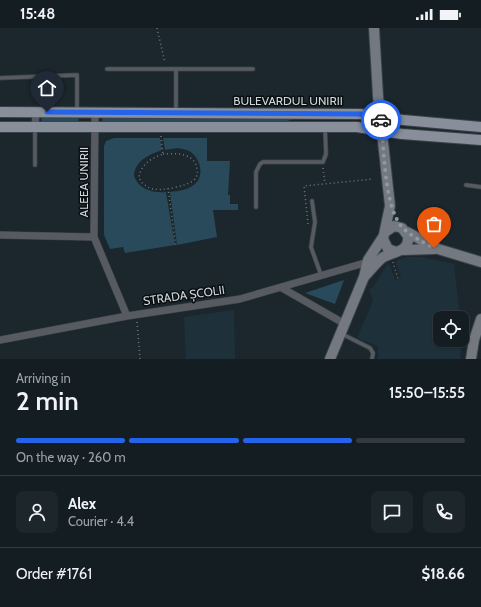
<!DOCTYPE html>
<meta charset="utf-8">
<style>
:root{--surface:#141d22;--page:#1d262a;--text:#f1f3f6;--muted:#9da2a5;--line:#333b40;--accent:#2563eb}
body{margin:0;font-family:Cabin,sans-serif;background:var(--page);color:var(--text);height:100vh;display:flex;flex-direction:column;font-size:15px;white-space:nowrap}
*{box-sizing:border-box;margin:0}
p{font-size:13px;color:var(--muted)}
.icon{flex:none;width:22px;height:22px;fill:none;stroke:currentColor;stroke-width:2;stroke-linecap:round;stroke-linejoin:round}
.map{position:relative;height:331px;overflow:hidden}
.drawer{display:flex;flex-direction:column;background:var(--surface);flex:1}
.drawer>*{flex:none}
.tools{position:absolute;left:433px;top:283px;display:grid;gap:8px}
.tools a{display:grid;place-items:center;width:36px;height:36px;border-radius:8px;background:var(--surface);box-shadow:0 1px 3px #0004,0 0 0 1px var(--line);font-size:20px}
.pin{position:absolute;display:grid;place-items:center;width:34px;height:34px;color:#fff;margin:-41px -17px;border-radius:50% 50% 50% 0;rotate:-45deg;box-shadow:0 0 4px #0007}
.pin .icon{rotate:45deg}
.courier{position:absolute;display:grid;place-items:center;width:40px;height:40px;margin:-20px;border:3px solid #2563eb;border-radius:50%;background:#fff;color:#222;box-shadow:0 1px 5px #0007}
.headline em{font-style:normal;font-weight:600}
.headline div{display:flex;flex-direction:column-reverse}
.headline{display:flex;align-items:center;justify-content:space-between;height:68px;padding:0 16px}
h1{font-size:26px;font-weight:600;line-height:30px}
.bar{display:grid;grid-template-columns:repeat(4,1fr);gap:6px 4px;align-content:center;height:48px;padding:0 16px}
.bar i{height:5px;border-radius:3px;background:var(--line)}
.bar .current{background:var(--accent)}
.bar p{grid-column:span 4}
.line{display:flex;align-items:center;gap:10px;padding:0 16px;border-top:1px solid var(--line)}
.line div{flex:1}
.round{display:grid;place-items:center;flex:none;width:42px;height:42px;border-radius:8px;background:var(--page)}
.status{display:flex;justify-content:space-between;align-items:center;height:28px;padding:0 20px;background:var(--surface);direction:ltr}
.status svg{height:11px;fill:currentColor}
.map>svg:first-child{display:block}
.built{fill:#1e313a}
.green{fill:#294a5a}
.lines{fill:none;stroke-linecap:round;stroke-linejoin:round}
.lane-casing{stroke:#384349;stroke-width:5}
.street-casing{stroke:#384349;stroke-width:8}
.secondary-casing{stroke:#384349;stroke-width:12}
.primary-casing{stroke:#384349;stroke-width:12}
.path{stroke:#6f7a7f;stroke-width:1.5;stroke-dasharray:1 3;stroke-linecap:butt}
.lane{stroke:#575a60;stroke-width:3.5}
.street{stroke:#575a60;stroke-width:7}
.secondary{stroke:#737881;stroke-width:10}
.primary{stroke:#898f9a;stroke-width:10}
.done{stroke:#90999e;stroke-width:4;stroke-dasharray:0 7.2}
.route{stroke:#2563eb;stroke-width:5}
.labels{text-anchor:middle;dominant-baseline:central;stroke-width:3;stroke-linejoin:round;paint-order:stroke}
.street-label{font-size:12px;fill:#cfd7db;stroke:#0a0f12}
</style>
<div class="status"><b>15:48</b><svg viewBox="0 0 49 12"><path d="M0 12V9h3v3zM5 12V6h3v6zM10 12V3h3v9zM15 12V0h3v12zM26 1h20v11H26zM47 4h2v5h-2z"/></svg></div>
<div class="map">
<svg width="481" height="331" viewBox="0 0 481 331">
<rect width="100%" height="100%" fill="#1b272d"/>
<path class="built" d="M407 229H421L454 236 460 290H440V312H462L460 331H378V318L357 310 373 273 369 261 373 260 387 236 390 237 395 252 401 250 396 235 397 232Z
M234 282 235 331H186L184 289Z"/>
<path class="green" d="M43 89H79L78 95H43L41 91Z
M104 89 354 90 294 91 280 95H103L102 92Z
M114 110H160L162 122C148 127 135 133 134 148 139 162 153 165 166 164L175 217 125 225 123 219 110 221 104 207V118L106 113Z
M163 110H207V133H230L228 167H230V176H238V182H213L217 209 177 217 170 164C179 163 189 162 196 155 206 144 198 123 183 121 177 119 171 121 165 122Z
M344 252 335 276 305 265Z"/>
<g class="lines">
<g class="lane-casing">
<path id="lane" d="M107 41H253
M176 41V84
M0 50 77 47V83
M35 137V100
M466 157 481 159
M312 173 315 194 311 219 321 247
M256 179V144L260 136 263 134H323L326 126 325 99
M342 306 370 320 373 325 372 331"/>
</g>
<g class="street-casing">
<path id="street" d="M95 84 94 209 127 288
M35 99 36 84
M0 207 94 209
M282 260 345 296
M0 312 127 288 240 271 368 234"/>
</g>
<g class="secondary-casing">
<path id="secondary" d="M374 0 378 68 390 178 383 211 388 221 396 224
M407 204 438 221 481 234
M403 222 434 221
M364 249C370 243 375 236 382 230 392 223 410 225 408 208L402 200 394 198 385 204
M330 331 364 249 368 232 383 209
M471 331 474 312 481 291"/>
</g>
<g class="primary-casing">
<path id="primary" d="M0 84 360 86 403 92 481 99
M0 99H357L402 106 481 112"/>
</g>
<path class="path" d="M157 0 165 35
M39 54V74
M161 108 163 126
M163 126C176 125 195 125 197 141 198 145 197 149 194 152 187 158 163 163 154 161 149 161 145 157 141 154L139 149C141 136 152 130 163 126Z
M323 140 325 156
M168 160 176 219
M308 196 304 158 373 151
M393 234 398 251
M137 294 140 331"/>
<use href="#lane" class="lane"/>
<use href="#street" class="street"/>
<use href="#secondary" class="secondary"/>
<use href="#primary" class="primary"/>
</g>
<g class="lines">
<path class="done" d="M381 92C384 120 384 181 403 200 412 209 423 214 434 220"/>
<path class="route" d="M47 84 360 86 381 89V92"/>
</g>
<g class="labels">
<g class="street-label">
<text x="288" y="72">BULEVARDUL UNIRII</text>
<text transform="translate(83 154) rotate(-90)">ALEEA UNIRII</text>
<text transform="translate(184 267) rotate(-8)">STRADA ȘCOLII</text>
</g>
</g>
</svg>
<div class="tools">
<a><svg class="icon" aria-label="locate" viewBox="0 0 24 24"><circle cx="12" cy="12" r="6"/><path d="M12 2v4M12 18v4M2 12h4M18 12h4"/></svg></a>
</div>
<div class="pin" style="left:434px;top:220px;background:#ea580c"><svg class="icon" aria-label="bag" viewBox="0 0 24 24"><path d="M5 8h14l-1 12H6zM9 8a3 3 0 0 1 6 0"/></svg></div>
<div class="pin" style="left:47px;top:84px;background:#1f2937"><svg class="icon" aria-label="home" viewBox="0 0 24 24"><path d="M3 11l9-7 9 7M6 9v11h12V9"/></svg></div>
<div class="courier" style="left:381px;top:92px"><svg class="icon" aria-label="car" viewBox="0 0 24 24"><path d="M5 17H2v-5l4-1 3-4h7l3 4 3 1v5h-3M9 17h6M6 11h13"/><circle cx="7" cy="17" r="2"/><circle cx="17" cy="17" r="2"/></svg></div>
</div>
<section class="drawer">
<div class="headline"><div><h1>2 min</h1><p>Arriving in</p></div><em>15:50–15:55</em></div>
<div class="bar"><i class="current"></i><i class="current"></i><i class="current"></i><i></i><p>On the way · 260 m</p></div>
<div class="line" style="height:72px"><a class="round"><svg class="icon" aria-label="person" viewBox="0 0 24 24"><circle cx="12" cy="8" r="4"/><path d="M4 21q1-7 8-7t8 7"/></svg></a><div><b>Alex</b><p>Courier · 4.4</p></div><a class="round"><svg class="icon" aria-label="chat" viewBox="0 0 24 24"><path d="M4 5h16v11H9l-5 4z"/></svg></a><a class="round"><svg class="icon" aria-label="phone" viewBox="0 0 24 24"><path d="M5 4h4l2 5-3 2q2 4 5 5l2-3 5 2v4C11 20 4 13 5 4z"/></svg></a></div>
<div class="line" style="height:52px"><div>Order #1761</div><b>$18.66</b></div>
</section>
